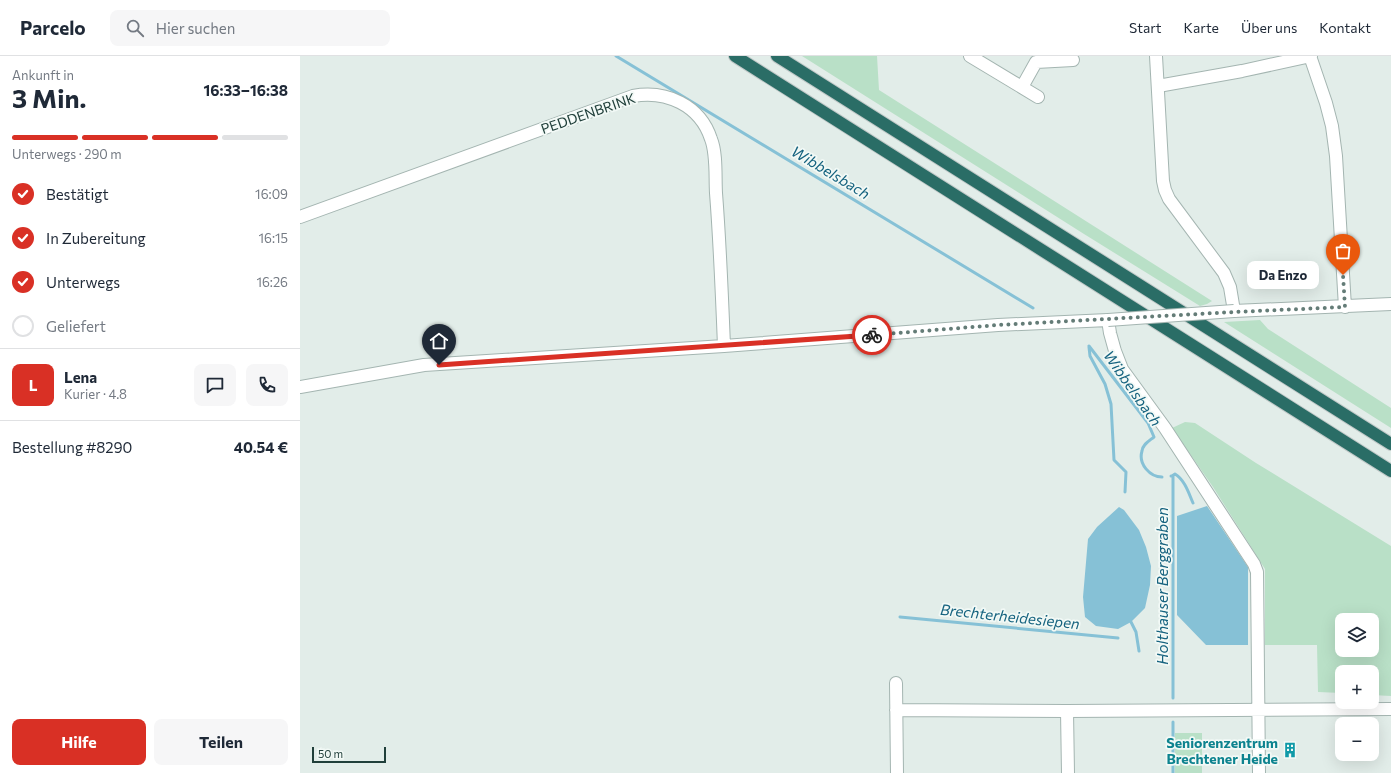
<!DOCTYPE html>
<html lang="de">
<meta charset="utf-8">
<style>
:root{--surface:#fff;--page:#f6f6f7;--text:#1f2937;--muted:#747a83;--line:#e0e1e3;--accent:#d93025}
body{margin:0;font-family:Commissioner,sans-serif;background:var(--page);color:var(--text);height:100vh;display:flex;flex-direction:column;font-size:15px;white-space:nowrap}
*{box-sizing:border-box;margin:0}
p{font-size:13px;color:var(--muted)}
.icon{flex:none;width:22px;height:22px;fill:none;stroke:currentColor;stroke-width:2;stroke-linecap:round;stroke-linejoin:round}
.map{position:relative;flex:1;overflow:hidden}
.panel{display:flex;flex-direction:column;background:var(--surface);width:300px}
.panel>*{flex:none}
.controls{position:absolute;left:1035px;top:557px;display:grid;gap:8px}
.controls a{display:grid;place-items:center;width:44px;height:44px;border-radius:8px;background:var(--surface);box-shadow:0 4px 16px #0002;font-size:20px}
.scale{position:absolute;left:12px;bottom:10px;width:74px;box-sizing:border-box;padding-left:4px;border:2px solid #203f3a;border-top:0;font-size:11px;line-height:14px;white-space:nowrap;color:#203f3a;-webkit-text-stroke:3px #f2f9f6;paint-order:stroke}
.pin{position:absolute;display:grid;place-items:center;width:34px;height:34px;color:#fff;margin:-41px -17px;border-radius:50% 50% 50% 0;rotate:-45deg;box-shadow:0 0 4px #0007}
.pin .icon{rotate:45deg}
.courier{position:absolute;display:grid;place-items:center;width:40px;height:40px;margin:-20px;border:3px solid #d93025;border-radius:50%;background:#fff;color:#222;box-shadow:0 1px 5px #0007}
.bubble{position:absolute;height:28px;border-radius:8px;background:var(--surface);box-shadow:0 4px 16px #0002;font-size:13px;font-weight:700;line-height:28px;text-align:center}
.summary em{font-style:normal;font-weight:700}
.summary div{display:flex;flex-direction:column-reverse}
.summary{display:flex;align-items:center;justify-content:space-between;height:68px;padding:0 12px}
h1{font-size:26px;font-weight:700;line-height:30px}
.bar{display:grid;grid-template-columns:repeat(4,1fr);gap:6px 4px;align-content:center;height:48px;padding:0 12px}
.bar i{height:5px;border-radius:3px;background:var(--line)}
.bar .on{background:var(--accent)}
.bar p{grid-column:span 4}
.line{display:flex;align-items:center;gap:10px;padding:0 12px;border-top:1px solid var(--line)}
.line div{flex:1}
.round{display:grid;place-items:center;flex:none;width:42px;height:42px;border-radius:8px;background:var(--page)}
ol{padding:0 12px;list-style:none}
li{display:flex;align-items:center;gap:12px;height:44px}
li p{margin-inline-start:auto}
li .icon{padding:4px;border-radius:50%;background:var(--accent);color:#fff;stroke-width:4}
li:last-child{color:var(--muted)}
li i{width:22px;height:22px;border:2px solid var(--line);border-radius:50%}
.action{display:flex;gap:8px;margin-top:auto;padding:8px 12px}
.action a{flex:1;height:46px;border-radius:8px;background:var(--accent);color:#fff;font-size:16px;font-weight:700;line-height:46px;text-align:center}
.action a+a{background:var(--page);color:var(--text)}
header{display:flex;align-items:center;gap:24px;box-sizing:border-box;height:56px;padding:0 20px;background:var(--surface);border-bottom:1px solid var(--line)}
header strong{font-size:19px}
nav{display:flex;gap:22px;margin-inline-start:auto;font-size:14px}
.search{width:280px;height:36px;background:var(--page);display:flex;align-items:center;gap:10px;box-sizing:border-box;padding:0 14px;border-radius:8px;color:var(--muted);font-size:15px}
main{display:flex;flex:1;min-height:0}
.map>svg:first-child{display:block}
.green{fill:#b9e0c7;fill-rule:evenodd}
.water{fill:#86c1d6}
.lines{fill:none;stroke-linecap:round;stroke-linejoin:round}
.stream{stroke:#86c1d6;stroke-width:3}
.street-casing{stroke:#a4b5b1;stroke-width:14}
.highway-casing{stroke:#c1c9c8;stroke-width:14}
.street{stroke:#fff;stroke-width:12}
.highway{stroke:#2a6d66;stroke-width:12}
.street-bridge-casing{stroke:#a4b5b1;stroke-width:14;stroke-linecap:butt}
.street-bridge{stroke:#fff;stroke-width:12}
.done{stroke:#647c77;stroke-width:4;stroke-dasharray:0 7.2}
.route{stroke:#d93025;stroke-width:5}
.labels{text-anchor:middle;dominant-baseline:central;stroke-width:3.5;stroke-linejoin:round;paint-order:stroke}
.street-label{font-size:14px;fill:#203f3a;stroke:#f2f9f6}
.culture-label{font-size:14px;font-weight:bold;fill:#0d838f;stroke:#f2f9f6;text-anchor:end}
.water-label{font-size:15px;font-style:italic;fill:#16637f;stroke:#f2f9f6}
</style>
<header>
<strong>Parcelo</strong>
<div class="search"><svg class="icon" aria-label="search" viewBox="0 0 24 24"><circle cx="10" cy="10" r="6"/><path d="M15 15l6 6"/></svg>Hier suchen</div>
<nav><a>Start</a><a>Karte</a><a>Über uns</a><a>Kontakt</a></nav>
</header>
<main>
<section class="panel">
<div class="summary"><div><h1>3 Min.</h1><p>Ankunft in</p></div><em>16:33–16:38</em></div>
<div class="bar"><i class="on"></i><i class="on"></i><i class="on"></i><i></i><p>Unterwegs · 290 m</p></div>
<ol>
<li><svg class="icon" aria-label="check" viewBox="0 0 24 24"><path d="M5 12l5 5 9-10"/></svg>Bestätigt<p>16:09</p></li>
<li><svg class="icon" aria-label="check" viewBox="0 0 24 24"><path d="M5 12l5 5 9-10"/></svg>In Zubereitung<p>16:15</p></li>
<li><svg class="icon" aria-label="check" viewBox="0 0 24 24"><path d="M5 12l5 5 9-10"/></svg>Unterwegs<p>16:26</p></li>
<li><i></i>Geliefert</li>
</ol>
<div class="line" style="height:72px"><b class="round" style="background:var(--accent);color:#fff">L</b><div><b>Lena</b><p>Kurier · 4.8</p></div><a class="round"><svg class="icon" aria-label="chat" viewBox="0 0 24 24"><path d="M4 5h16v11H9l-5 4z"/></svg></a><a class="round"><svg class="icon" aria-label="phone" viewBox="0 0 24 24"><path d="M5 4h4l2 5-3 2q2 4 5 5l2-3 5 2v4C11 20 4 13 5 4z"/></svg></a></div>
<div class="line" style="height:52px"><div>Bestellung #8290</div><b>40.54 €</b></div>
<div class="action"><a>Hilfe</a><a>Teilen</a></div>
</section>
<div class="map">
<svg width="1091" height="717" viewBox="0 0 1091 717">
<rect width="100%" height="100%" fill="#e2ede9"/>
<path class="green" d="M502 0H577L579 34 912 245 907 248 900 250 784 178Z
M960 264 968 273 1091 352V372L924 266Z
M885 366 895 367 956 407 1091 490V640L1072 639V616H1042V637L1018 636 1017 589H965V513L913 431 872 372ZM1042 564H1072V594H1042Z
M875 677H902V717H875Z"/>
<path class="water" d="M907 450 948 511V589H906L877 559V460Z
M819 451 824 454 839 474 846 491 851 510 850 529 845 552 831 566 818 573 796 570 785 561 783 541 788 483 797 471Z"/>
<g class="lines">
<path class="stream" d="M316 0 733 252
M789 290 848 367 854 381C849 385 843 388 842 395 838 408 850 421 862 421
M789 291 790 300 805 328 811 348 814 404 826 416 825 436
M871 420H873V642
M872 420 875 418C885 424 889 438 893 447
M600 561 818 582
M831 566 836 576 839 595
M873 717V666"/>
<g class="street-casing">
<path id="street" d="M670 0 738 41
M856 0 863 125 865 134 869 143 924 217 930 231 934 255 1091 248
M1010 0 1026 47 1032 70 1036 100 1045 251
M858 30 942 15 1011 0
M722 31 736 6 773 4
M0 161 333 40C366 34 400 49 411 83 417 98 415 121 416 137 420 188 422 239 424 290
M0 331 124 309 424 290 698 269 808 264 810 277 815 295 822 313 865 372 954 508 957 516 959 717
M596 627 597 717
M596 654 767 655
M768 717 767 655 1091 653"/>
</g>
<g class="highway-casing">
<path id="highway" d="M435 0 1091 415
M477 0 1091 388"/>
</g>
<use href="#street" class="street"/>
<use href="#highway" class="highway"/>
<g class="street-bridge-casing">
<path id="street-bridge" d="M808 264 934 255"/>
</g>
<use href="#street-bridge" class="street-bridge"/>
</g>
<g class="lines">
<path class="done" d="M572 279 698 269 934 256 1045 251 1043 219"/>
<path class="route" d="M139 309 572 279"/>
</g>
<defs>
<g id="building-bare" transform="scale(1.2)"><path d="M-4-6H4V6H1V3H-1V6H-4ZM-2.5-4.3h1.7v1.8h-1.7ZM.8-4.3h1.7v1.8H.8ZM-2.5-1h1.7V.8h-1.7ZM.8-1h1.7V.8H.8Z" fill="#0f9aa8" stroke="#f2f9f6" stroke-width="2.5" paint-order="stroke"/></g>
</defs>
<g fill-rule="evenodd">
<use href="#building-bare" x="990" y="694"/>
</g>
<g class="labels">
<g class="street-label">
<text transform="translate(288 57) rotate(-19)">PEDDENBRINK</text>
</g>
<g class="culture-label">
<text x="978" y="686">Seniorenzentrum<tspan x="978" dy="16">Brechtener Heide</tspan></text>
</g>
<g class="water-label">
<text transform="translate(531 116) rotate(31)">Wibbelsbach</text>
<text transform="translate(833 332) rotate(55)">Wibbelsbach</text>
<text transform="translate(862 530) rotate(-90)">Holthauser Berggraben</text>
<text transform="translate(710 560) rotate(6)">Brechterheidesiepen</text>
</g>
</g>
</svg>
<div class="controls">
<a><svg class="icon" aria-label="layers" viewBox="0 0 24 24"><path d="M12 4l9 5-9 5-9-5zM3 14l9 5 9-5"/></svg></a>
<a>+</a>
<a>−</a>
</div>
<div class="scale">50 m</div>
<div class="pin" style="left:1043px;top:219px;background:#ea580c"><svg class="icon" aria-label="bag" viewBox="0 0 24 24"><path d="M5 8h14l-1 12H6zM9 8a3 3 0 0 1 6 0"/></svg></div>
<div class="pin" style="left:139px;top:309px;background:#1f2937"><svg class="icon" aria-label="home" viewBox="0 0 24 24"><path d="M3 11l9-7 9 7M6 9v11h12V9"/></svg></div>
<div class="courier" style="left:572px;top:279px"><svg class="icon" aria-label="bike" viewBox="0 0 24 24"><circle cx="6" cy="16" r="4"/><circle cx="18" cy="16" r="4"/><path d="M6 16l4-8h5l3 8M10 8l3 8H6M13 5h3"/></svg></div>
<div class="bubble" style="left:947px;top:205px;width:72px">Da Enzo</div>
</div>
</main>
